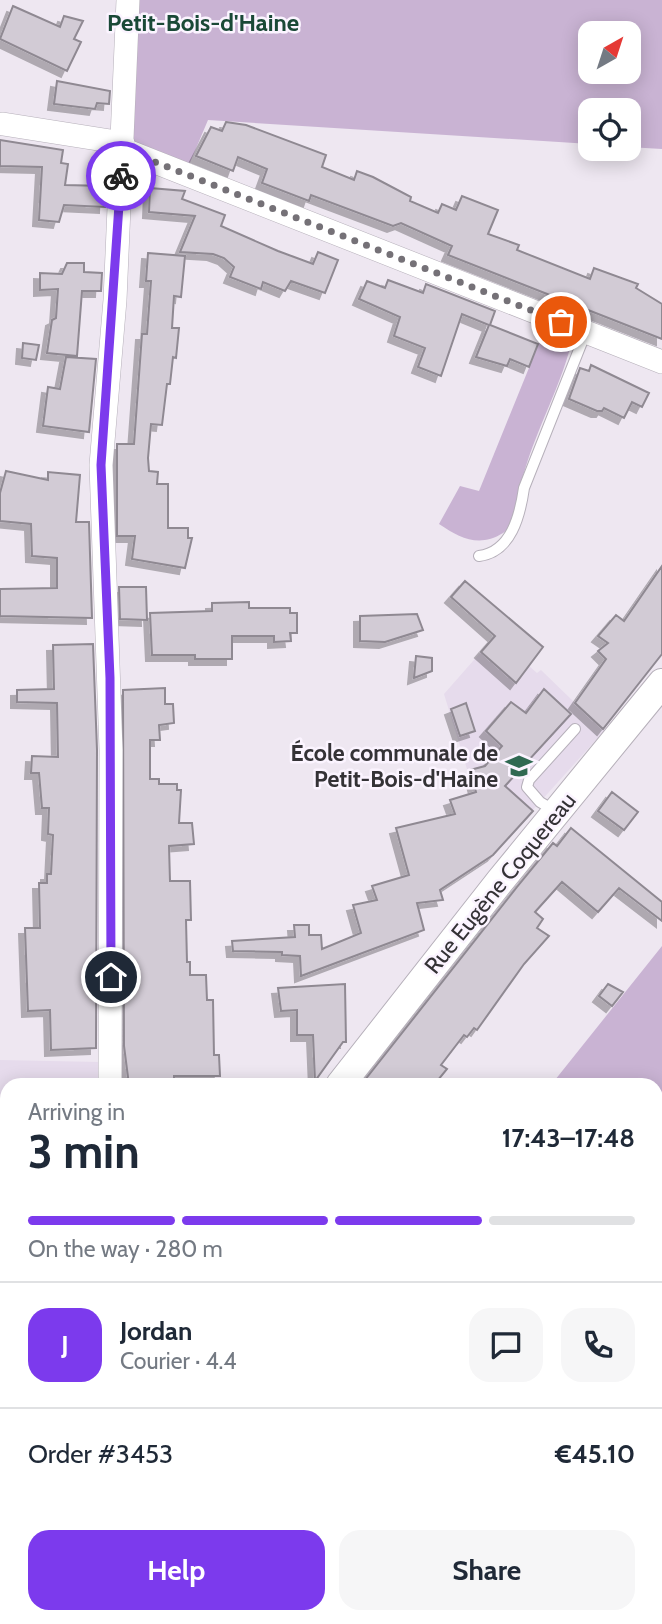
<!DOCTYPE html>
<meta charset="utf-8">
<style>
:root{--surface:#fff;--page:#f6f6f7;--text:#1f2937;--muted:#747a83;--line:#e0e1e3;--accent:#7c3aed}
body{margin:0;font-family:Cabin,sans-serif;background:var(--page);color:var(--text);height:100vh;display:flex;flex-direction:column;font-size:26px;white-space:nowrap}
*{box-sizing:border-box;margin:0}
p{font-size:23px;color:var(--muted)}
.icon{flex:none;width:38px;height:38px;fill:none;stroke:currentColor;stroke-width:2;stroke-linecap:round;stroke-linejoin:round}
.map{position:relative;flex:1;overflow:hidden}
.sheet{position:absolute;left:0px;top:1078px;width:663px;height:546px;display:flex;flex-direction:column;background:var(--surface);border-radius:21px 21px 0 0;box-shadow:0 4px 18px #0003}
.sheet>*{flex:none}
.needle{width:46px;rotate:39deg}
.controls{position:absolute;left:578px;top:21px;display:grid;gap:14px}
.controls a{display:grid;place-items:center;width:63px;height:63px;border-radius:14px;background:var(--surface);box-shadow:0 4px 18px #0003;font-size:35px}
.pin{position:absolute;display:grid;place-items:center;width:60px;height:60px;color:#fff;margin:-30px;border:4px solid #fff;border-radius:50%;box-shadow:0 2px 7px #0007}
.courier{position:absolute;display:grid;place-items:center;width:70px;height:70px;margin:-35px;border:5px solid #7c3aed;border-radius:50%;background:#fff;color:#222;box-shadow:0 2px 9px #0007}
.overview em{font-style:normal;font-weight:800}
.overview div{display:flex;flex-direction:column-reverse}
.overview{display:flex;align-items:center;justify-content:space-between;height:119px;padding:0 28px}
h1{font-size:46px;font-weight:800;line-height:52px}
.bar{display:grid;grid-template-columns:repeat(4,1fr);gap:10px 7px;align-content:center;height:84px;padding:0 28px}
.bar i{height:9px;border-radius:5px;background:var(--line)}
.bar .current{background:var(--accent)}
.bar p{grid-column:span 4}
.line{display:flex;align-items:center;gap:18px;padding:0 28px;border-top:2px solid var(--line)}
.line div{flex:1}
.round{display:grid;place-items:center;flex:none;width:74px;height:74px;border-radius:21px;background:var(--page)}
.primary-button{display:flex;gap:14px;margin-top:auto;padding:14px 28px}
.primary-button a{flex:1;height:80px;border-radius:21px;background:var(--accent);color:#fff;font-size:28px;font-weight:800;line-height:80px;text-align:center}
.primary-button a+a{background:var(--page);color:var(--text)}
.map>svg:first-child{display:block}
.built{fill:#e6dbec}
.green{fill:#c9b3d3;fill-rule:evenodd}
.building{fill:#d2cbd5;stroke:#8f8992;stroke-width:2;filter:url(#shadow)}
.lines{fill:none;stroke-linecap:round;stroke-linejoin:round}
.service-casing{stroke:#b6b0ba;stroke-width:12}
.minor-casing{stroke:#b6b0ba;stroke-width:24}
.tertiary-casing{stroke:#b6b0ba;stroke-width:30}
.service{stroke:#fff;stroke-width:10}
.minor{stroke:#fff;stroke-width:23}
.tertiary{stroke:#fff;stroke-width:28}
.done{stroke:#757177;stroke-width:7;stroke-dasharray:0 12.6}
.route{stroke:#7c3aed;stroke-width:9}
.labels{text-anchor:middle;dominant-baseline:central;stroke-width:5;stroke-linejoin:round;paint-order:stroke}
.poi-label{font-size:23px;font-weight:bold;fill:#343236;stroke:#fbf4ff;text-anchor:end}
.street-label{font-size:23px;fill:#343236;stroke:#fbf4ff}
.neighbourhood-label{font-size:24px;font-weight:bold;fill:#1a4937;stroke:#fbf4ff}
</style>
<div class="map">
<svg width="662" height="1624" viewBox="0 0 662 1624">
<defs>
<filter id="shadow"><feDropShadow dx="-6" dy="6" stdDeviation="0" flood-color="#0004"/></filter>
</defs>
<rect width="100%" height="100%" fill="#eee7f1"/>
<path class="built" d="M495 636 537 673 541 670 604 731 493 854 444 694Z
M0 1060 100 1062V1085H7V1466L0 1473Z"/>
<path class="green" d="M128 0H662V149L628 147V110H590V144L208 120 186 172 122 149ZM590 33H628V72H590Z
M548 321 574 332C563 385 534 431 521 484 517 499 517 524 503 533 479 548 460 538 439 524L460 486 479 491Z
M662 946V1514L656 1519V1085H551Z
M470 1617H536L528 1624H476Z"/>
<path class="building" d="M13 6 60 27 64 16 83 21 74 39 81 42 67 71 0 39Z
M57 81 110 91 109 104 97 103 95 109 54 104Z
M226 122 246 125 326 155 322 167 354 180 357 171 373 177 411 197 410 201 438 213 442 204 456 210 462 196 498 210 488 234 519 245 517 250 590 279 594 268 638 284 636 288 662 304V339L448 255 452 246 401 223 393 226 311 195 309 201 262 183 267 169 238 157 233 171 196 156 211 127 222 131Z
M0 140 63 150 61 163 68 164 65 185 106 186 105 207 64 205 59 222 39 220 42 167 0 166Z
M150 188 185 191 182 199 225 215 221 226 278 251 313 264 318 252 338 260 325 293 291 281 285 291 263 282 261 289 230 277 234 267 224 258 213 254 180 252 195 216 149 212Z
M148 253 185 256 181 297 174 296 172 328H179L176 358 173 357 170 384H167L162 425 151 424 148 458 149 471 158 472 157 484H168V528H188V538H192L185 568 132 559 135 536H117V444H134L142 334H147L151 281H146Z
M67 263H84V272L102 273 101 291H82L77 356 47 353 52 320 56 318 58 289 40 290V273L62 274Z
M388 280 423 293 426 284 495 311 490 325 538 344 529 367 510 359 507 366 476 357 489 325 462 314 441 376 418 367 425 348 394 336 400 317 359 299 367 281 385 288Z
M23 343 39 345 36 360 22 358Z
M66 357 96 359 89 432 43 426 48 387 60 389Z
M591 365 649 393 642 407 632 402 624 418 604 408 602 411H597L569 399 580 368 589 371Z
M6 471 48 480V472L80 475 76 522H89L92 618 0 616V589L57 588V558L32 556 31 524 0 521V493Z
M662 566V654L603 729 575 703 606 659 598 651 608 643 598 636 616 615 624 621Z
M465 581 543 647 516 683 481 652 495 636 451 597Z
M119 587H146L147 620 120 619Z
M249 602V608H290V613H297V633H290L291 641 274 642V636H232V659H195V655H152L150 613 212 611V603Z
M417 614 423 630 385 642 360 641V616Z
M93 644 97 750 96 1048 51 1050 50 1010 28 1011 25 928H40L39 883H47V874H51L53 835 48 834 49 808H42L39 773H31L32 756 58 757 57 703 17 702V690L54 689 53 645Z
M416 656 432 658V671L414 678Z
M165 688V704H173L174 723 159 725 160 740H150V779H159V784H177V790H181L179 823H192L194 844 169 846 170 881H190L191 920H186L187 962H190V975H206L207 1000H213L214 1055H219L220 1076H174V1085H129L124 1046 123 690Z
M544 689 571 714 505 786 533 811 493 855 440 890 443 900 417 903 424 930 301 976 300 956 282 955V952L233 951 232 941 295 937 294 925H309V935H321L322 949 361 933 353 905 377 900 372 886 409 875 396 828 455 814 450 800 476 792 470 770 485 766 502 746 486 731 511 702 526 713Z
M466 703 475 731 460 736 451 709Z
M612 792 638 812 624 830 598 811Z
M571 828 662 902V921L619 888 598 912 562 882 535 912 543 919 537 928 549 936 524 964 477 1030 474 1028 467 1037 464 1035 441 1065 447 1069 434 1085H361L517 887 553 843 557 846Z
M345 984 346 1042H343L315 1081 313 1035H297V1010L281 1011 278 988Z
M608 984 623 992 612 1006 599 996Z"/>
<g class="lines">
<g class="service-casing">
<path id="service" d="M479 556C511 552 520 516 524 488L586 332
M555 811 540 802 527 787 529 780 575 729"/>
</g>
<g class="minor-casing">
<path id="minor" d="M3 124 123 143
M122 149 662 362
M110 1085 111 750 101 465 115 300 128 0"/>
</g>
<g class="tertiary-casing">
<path id="tertiary" d="M340 1085 500 881 662 683
M0 1494 7 1488"/>
</g>
<use href="#service" class="service"/>
<use href="#minor" class="minor"/>
<use href="#tertiary" class="tertiary"/>
</g>
<g class="lines">
<path class="done" d="M121 176 122 149 561 322"/>
<path class="route" d="M111 977 110 678 101 465 121 176"/>
</g>
<defs>
<g id="school-bare" transform="scale(2.1)"><path d="M0-5L7-2L0 1L-7-2ZM-4 1L0 2.5L4 1V4Q0 6-4 4Z" fill="#306952" stroke="#fbf4ff" stroke-width="2.5" paint-order="stroke"/></g>
</defs>
<g fill-rule="evenodd">
<use href="#school-bare" x="519" y="766"/>
</g>
<g class="labels">
<g class="poi-label">
<text x="498" y="753">École communale de<tspan x="498" dy="26">Petit-Bois-d'Haine</tspan></text>
</g>
<g class="street-label">
<text transform="translate(500 883) rotate(-51)">Rue Eugène Coquereau</text>
</g>
<g class="neighbourhood-label">
<text x="203" y="22">Petit-Bois-d'Haine</text>
</g>
</g>
</svg>
<div class="controls">
<a><svg class="needle" viewBox="-14 -14 28 28"><path d="M0-13l5 13h-10z" fill="#e53935"/><path d="M0 13l5-13h-10z" fill="#747a83"/></svg></a>
<a><svg class="icon" aria-label="locate" viewBox="0 0 24 24"><circle cx="12" cy="12" r="6"/><path d="M12 2v4M12 18v4M2 12h4M18 12h4"/></svg></a>
</div>
<div class="pin" style="left:561px;top:322px;background:#ea580c"><svg class="icon" aria-label="bag" viewBox="0 0 24 24"><path d="M5 8h14l-1 12H6zM9 8a3 3 0 0 1 6 0"/></svg></div>
<div class="pin" style="left:111px;top:977px;background:#1f2937"><svg class="icon" aria-label="home" viewBox="0 0 24 24"><path d="M3 11l9-7 9 7M6 9v11h12V9"/></svg></div>
<div class="courier" style="left:121px;top:176px"><svg class="icon" aria-label="bike" viewBox="0 0 24 24"><circle cx="6" cy="16" r="4"/><circle cx="18" cy="16" r="4"/><path d="M6 16l4-8h5l3 8M10 8l3 8H6M13 5h3"/></svg></div>
<section class="sheet">
<div class="overview"><div><h1>3 min</h1><p>Arriving in</p></div><em>17:43–17:48</em></div>
<div class="bar"><i class="current"></i><i class="current"></i><i class="current"></i><i></i><p>On the way · 280 m</p></div>
<div class="line" style="height:126px"><b class="round" style="background:var(--accent);color:#fff">J</b><div><b>Jordan</b><p>Courier · 4.4</p></div><a class="round"><svg class="icon" aria-label="chat" viewBox="0 0 24 24"><path d="M4 5h16v11H9l-5 4z"/></svg></a><a class="round"><svg class="icon" aria-label="phone" viewBox="0 0 24 24"><path d="M5 4h4l2 5-3 2q2 4 5 5l2-3 5 2v4C11 20 4 13 5 4z"/></svg></a></div>
<div class="line" style="height:91px"><div>Order #3453</div><b>€45.10</b></div>
<div class="primary-button"><a>Help</a><a>Share</a></div>
</section>
</div>
